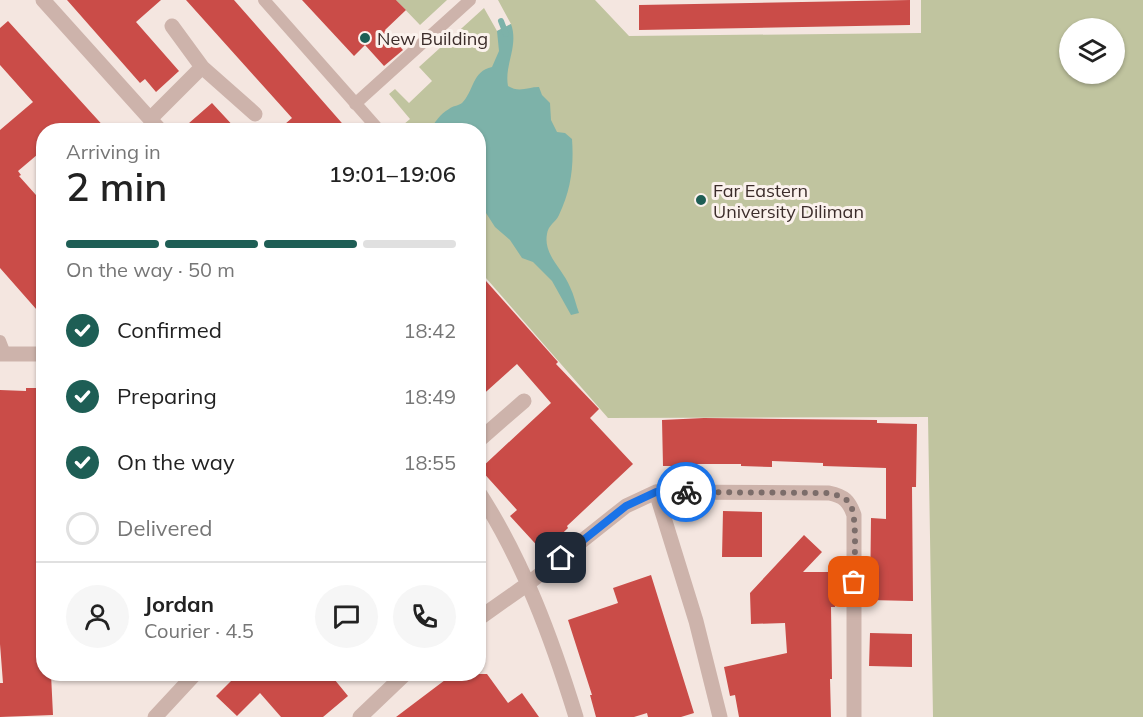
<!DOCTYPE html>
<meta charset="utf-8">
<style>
:root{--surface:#fff;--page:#f6f6f6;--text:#222;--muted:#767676;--line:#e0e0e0;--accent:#1e5e55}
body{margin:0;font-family:Mulish,sans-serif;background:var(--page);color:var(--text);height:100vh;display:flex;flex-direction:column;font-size:22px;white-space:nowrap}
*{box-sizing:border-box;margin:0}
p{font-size:20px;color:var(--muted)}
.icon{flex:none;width:33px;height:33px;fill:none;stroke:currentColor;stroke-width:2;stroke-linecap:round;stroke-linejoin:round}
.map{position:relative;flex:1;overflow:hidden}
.panel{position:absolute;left:36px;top:123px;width:450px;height:558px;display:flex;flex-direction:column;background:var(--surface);border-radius:24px;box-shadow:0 2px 4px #0004}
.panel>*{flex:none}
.controls{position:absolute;left:1059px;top:18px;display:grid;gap:12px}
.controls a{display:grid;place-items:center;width:66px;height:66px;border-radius:50%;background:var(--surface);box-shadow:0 2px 4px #0004;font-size:30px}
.pin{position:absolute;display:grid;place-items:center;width:51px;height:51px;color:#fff;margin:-26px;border-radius:12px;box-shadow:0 3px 9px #0006}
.courier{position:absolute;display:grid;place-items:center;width:60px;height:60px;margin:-30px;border:4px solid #1a73e8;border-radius:50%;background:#fff;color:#222;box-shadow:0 2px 8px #0007}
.headline em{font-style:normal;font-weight:600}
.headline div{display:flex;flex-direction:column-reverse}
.headline{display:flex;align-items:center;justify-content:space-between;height:102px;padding:0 30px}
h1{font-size:39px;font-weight:600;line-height:45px}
.bar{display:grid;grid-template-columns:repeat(4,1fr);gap:9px 6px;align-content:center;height:72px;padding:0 30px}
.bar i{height:8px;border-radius:4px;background:var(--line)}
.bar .on{background:var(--accent)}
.bar p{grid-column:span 4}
.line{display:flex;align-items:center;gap:15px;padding:0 30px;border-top:2px solid var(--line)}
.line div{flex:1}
.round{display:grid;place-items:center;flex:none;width:63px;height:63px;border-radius:32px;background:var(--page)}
ol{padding:0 30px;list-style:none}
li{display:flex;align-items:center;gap:18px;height:66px}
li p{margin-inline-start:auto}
li .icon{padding:6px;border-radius:50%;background:var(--accent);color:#fff;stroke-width:4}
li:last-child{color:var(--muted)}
li i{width:33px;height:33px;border:3px solid var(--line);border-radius:50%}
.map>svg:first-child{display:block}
.green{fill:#c0c49f;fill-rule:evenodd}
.water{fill:#7db2a9}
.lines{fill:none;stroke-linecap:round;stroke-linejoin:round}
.stream{stroke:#7db2a9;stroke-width:6}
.building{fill:#ca4c48}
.service{stroke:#cdb3ab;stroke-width:12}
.minor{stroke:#cdb3ab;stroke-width:15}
.done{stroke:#7c6d6a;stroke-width:6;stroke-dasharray:0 10.8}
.route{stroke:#1a73e8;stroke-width:8}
.poi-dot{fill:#1e5e55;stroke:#fbf2ed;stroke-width:2}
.labels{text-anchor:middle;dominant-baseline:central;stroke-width:6;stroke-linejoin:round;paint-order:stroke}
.poi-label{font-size:18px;fill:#3b2c2a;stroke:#fbf2ed;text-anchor:start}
</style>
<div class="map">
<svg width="1143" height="717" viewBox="0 0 1143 717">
<rect width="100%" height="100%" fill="#f4e6e0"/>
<path class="green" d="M396 0H447L420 25Z
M498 0H595L629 36 921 33V0H1143V717H933L928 417 608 418 479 270 478 130H397L410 119 389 94 395 89 409 103 432 81 419 67 484 8 497 31 511 24ZM1070 28H1114V74H1070Z"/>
<path class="water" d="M511 24C519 46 504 65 508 86 519 93 528 87 539 87L542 95 550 103 551 120 557 132 565 133 572 139C574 166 571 190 559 215 556 222 548 225 547 234 543 255 563 269 570 287 574 295 576 305 579 313L571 315 552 281 533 262 522 258 510 240 495 227 486 213 479 194 478 130H430C435 122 440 114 449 109 452 106 458 106 462 103 474 91 472 71 492 67L499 51 497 31Z"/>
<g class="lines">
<path class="stream" d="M501 21 506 34"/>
</g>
<path class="building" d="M67 0H161L136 22 179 71 156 92 145 79 140 83Z
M186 0H234L348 130H278L292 118Z
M302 0H396L406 10 385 30 403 50 384 66 365 45 354 56Z
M910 0V25L639 30V5Z
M8 21 107 130H44V149L18 171 21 175 19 176 44 204V318L0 268V130L33 102 0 65V28Z
M212 103 237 130H181Z
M478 272 558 362 556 364 599 409 590 418 633 464 567 526 568 528 543 552 510 516 517 510 480 469 551 403 517 364 478 399Z
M26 388H44V577L40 574 44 674H51L53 715 0 717V683H3L0 644V390L26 391Z
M704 418 877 420V423L917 424 916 487H912L913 601 870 600 871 518 886 519V468L823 466V463L772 461V467L741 466V464H697V466H663L662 420Z
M723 511 762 512V557H722Z
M804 535 822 552 803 572H834L835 607H831L832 679H830L831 717H739L735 695 730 696 724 667 787 653 785 623 751 624 750 593Z
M651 575 694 713 681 717H648L647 713 634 717H596L590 695H592L568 620 618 603 613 588Z
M870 633 912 634V667L869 666Z
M238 674H330L348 696 323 717H281L260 693 237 716 216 696Z
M453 674H487L508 703 522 693 539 717H396Z"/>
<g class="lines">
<path class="service" d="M264 0 379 130
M355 104 470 0
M0 341 5 354"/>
<path class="minor" d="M43 0 160 130
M202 67 255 114
M150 119 202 67 172 26
M0 354H44
M478 441 524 401
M478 491C523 560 552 639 576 717
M656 492 696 621 720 717
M478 619 529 583 626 506 656 492 829 493C844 496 849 501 854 515V717
M155 717 195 674
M360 717 405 674"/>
</g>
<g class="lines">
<path class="done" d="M686 492 829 493C837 495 846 497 850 504 858 517 854 566 854 582"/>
<path class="route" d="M561 558 626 506 656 492H686"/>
</g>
<g class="poi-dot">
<circle cx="365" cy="38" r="6"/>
<circle cx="701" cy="200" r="6"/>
</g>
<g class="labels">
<g class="poi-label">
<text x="377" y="38">New Building</text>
<text x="713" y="190">Far Eastern<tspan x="713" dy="21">University Diliman</tspan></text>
</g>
</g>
</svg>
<div class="controls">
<a><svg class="icon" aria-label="layers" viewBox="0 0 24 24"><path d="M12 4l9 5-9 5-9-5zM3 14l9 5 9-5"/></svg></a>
</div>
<div class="pin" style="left:854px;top:582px;background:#ea580c"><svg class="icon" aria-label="bag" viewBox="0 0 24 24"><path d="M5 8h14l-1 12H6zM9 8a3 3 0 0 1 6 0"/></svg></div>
<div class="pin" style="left:561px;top:558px;background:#1f2937"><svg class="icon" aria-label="home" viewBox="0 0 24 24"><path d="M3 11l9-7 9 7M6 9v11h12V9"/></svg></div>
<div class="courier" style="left:686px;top:492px"><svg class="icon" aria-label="bike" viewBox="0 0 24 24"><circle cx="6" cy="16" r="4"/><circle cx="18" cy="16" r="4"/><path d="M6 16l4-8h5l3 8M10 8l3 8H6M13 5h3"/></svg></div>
<section class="panel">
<div class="headline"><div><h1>2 min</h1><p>Arriving in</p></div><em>19:01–19:06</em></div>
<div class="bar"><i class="on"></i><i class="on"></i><i class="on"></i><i></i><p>On the way · 50 m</p></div>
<ol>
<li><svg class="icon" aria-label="check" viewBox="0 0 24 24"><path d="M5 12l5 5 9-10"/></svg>Confirmed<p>18:42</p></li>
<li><svg class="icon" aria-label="check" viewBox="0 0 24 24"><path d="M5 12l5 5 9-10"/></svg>Preparing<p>18:49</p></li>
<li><svg class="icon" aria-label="check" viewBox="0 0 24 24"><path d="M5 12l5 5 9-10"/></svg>On the way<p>18:55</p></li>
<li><i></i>Delivered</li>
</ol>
<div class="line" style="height:108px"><a class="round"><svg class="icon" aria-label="person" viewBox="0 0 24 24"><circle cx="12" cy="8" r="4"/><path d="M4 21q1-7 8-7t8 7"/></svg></a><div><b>Jordan</b><p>Courier · 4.5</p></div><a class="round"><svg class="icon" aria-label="chat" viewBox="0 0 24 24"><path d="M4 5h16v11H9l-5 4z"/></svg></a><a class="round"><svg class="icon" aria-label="phone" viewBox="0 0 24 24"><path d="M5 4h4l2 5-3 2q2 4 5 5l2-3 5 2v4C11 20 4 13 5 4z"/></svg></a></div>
</section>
</div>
